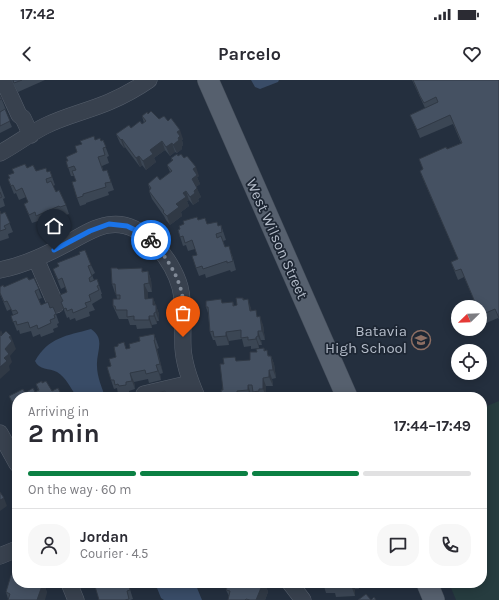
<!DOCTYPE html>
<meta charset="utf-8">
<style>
:root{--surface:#fff;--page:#f7f7f7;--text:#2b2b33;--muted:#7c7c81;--line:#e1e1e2;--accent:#0b8043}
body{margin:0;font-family:Karla,sans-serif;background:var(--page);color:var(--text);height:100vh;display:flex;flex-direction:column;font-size:15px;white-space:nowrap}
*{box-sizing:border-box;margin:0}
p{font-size:13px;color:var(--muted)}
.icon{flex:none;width:22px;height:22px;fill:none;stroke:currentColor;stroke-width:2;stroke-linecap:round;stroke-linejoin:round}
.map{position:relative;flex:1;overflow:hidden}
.drawer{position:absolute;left:12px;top:312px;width:475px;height:196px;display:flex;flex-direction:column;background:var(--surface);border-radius:16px;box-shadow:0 2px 10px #0003}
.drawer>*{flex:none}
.needle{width:26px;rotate:247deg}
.fabs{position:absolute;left:451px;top:220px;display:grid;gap:8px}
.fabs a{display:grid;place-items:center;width:36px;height:36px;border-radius:50%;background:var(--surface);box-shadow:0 2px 10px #0003;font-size:20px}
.pin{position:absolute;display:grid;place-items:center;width:34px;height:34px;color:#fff;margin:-41px -17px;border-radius:50% 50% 50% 0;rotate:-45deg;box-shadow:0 0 4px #0007}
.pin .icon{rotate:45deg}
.courier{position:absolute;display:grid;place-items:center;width:40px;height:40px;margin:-20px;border:3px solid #1a73e8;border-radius:50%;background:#fff;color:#222;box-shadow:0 1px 5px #0007}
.summary em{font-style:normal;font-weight:700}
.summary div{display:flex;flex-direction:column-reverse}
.summary{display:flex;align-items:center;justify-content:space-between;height:68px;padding:0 16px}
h1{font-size:26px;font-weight:700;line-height:30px}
.bar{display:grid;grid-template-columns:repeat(4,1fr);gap:6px 4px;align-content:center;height:48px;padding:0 16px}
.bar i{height:5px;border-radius:3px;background:var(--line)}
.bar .selected{background:var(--accent)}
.bar p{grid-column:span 4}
.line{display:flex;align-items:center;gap:10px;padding:0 16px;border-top:1px solid var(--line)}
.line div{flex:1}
.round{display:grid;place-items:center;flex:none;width:42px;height:42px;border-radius:16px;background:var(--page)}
.status{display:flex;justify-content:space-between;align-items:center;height:28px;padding:0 20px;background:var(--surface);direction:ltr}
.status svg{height:11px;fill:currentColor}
header{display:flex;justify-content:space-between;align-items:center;height:52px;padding:0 16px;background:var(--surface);font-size:18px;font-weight:700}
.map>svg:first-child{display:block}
.green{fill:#263c3f}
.water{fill:#394c67}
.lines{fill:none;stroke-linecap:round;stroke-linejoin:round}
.minor-casing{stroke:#565f6c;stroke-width:17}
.major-casing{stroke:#414a57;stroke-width:22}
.minor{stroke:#38414e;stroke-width:16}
.major{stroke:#56606e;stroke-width:21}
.wall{fill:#3b4654}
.shaded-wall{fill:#303945}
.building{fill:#455162;stroke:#303945}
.done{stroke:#828b98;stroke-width:4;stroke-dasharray:0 7.2}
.route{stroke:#1a73e8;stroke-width:5}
.labels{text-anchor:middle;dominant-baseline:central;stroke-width:3.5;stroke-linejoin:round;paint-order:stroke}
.street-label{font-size:15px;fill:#b4bcc9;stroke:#1d2633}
.poi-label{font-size:15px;fill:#b4bcc9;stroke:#1d2633;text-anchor:end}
</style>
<div class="status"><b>17:42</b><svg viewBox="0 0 49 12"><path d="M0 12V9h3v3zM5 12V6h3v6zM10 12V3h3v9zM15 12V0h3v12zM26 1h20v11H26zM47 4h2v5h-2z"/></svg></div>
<header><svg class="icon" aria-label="back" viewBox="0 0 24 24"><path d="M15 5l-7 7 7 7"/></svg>Parcelo<svg class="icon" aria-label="heart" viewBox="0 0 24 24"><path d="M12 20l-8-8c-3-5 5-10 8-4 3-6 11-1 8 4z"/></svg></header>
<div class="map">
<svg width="499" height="520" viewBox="0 0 499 520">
<rect width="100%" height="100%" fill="#242f3e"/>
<path class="green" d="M499 321V520H456L449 503H482V328Z"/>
<path class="water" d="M251 0H279L278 2 260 9 255 7Z
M91 249C106 259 96 272 97 286 97 297 102 307 105 317H77C71 309 66 297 57 292 49 288 39 290 35 281 49 257 66 256 91 249Z
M155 503H195L202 520H164L161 518Z"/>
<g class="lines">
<g class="minor-casing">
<path id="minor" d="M3 0 19 35 23 38 31 55
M0 73C15 65 29 54 45 46 65 36 88 31 109 22 123 16 136 9 149 0
M36 179 56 225
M0 190C25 185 47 174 70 162 82 155 95 147 108 145 142 139 172 179 180 207 185 227 182 248 183 268 184 285 190 301 197 317
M144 314 191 303
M0 353 17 384
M0 476 17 469
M69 503 76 520
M290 503 303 520"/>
</g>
<g class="major-casing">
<path id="major" d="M208 0 347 317
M427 503 434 520"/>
</g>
<use href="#minor" class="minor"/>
<use href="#major" class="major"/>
</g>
<path class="wall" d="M11 0H45L18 12Z
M412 0H499V239L498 238 484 244 480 234V227H477L464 197 458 200 454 190 451 182 458 179 423 99 420 91 423 89 419 79 447 69 461 63 453 44 420 58 410 35 425 28Z
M0 15 6 30 5 31 12 47 0 53Z
M148 34 159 39 183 59 182 60 183 65 182 66V69L177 73 175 72 170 76 165 70 154 78 156 82 146 90 142 85 140 87 125 67 124 68 120 63 116 54 131 48 142 44 144 43 142 36Z
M96 60 101 61 103 60 109 76 107 77 109 83 102 86 103 91 107 90 114 110 108 112 109 115 86 123V124L80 126 77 118 76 101 74 96H71L66 81H68L77 72Z
M171 78 199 96 197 97 200 104 196 107 201 117 198 119 199 121 193 125 189 120 187 121 189 126 181 132 182 136 170 145 166 140 164 136 152 119 149 111 150 110 148 104 160 100 170 92 167 85 172 81Z
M27 88 36 91 47 92 50 91 55 105 53 106 56 112 66 125 69 134 63 136V134L39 144 38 141 32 143 24 124 28 122 26 117 19 120 16 113 14 114 8 99Z
M0 105 5 118 3 119 5 126 0 128Z
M0 131 1 134 5 132 13 152 8 154 9 158 0 161Z
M198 140 207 144 219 146 221 145 226 160 223 161 225 167 232 175 236 190 231 192 230 190 206 198 205 194 199 196 196 188 197 175 195 169 188 171 186 165 183 166 178 150Z
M91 185 95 193 92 195 94 200 97 199 102 214H101L102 218 92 224 95 230 89 232 90 236 76 241 75 238 70 240 69 237 67 238 61 222H63L60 215 67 212 65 207 61 209 53 189Z
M117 188 118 189 143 191H148L151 200 152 212H148V218H153L159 234V241H157V244L152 245V248L137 249 136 245H130L128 239H119L113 226 117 219 116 213H115L112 204Z
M34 198 42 218 39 219 41 225 50 228 56 234 59 243 57 244 58 247 53 249 54 252 41 257 40 254 33 257 31 251 20 254 19 250 17 251 11 236 13 235 11 229 7 231 0 214 4 207 29 200Z
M243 218 244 220 251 228V230L258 237 263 245 265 260H261L262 265H259V268L251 269V266L244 267 242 259 229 261V265L217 266 215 260H213L210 252 208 233 206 227 223 223 233 222 234 226 237 225Z
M154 254 159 268 157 269 163 293 160 294 161 300 149 303 148 299 134 302 135 309 129 311V313L122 315 121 313 118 314 117 308 114 309 111 300V286L116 277 118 266 124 262 126 269 130 268 140 261Z
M264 268 265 271 269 276H271L274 284 276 298 272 299 273 306H266V317H255L253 314H251V317H222L224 284 237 281 250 280 257 272Z
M42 303 52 311 67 317H17V331L16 330 15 331 9 316 25 313 35 312 38 310 36 304Z
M14 496 17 503H44L47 513 8 519 6 512Z
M128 503 133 519 130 520H99Z
M229 503H265L268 512 265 520H228L229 516 226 510Z
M323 503H359V509H355V516L336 517 335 513H326Z"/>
<path class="shaded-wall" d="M180 50 183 59 182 60 183 65 182 66V69L177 73 173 65 177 52Z
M122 59 125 67 124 68 121 60Z
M162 61 165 70 154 78 156 82 146 90 143 81 150 70Z
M172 63 175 72 170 76 166 67Z
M139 76 142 85 140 87 136 78Z
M196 87 199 96 197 97 200 104 195 108 192 99 193 89Z
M197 108 201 117 198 119 199 121 193 125 190 117 194 111Z
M186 111 189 120 187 121 189 126 181 132 182 136 170 145 167 136 183 113Z
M148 191 151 200 152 212 149 203Z
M144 204 148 212V227L145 219Z
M153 218 159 234V241L153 225Z
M248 219 251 228 253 239 250 231Z
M154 233 157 241V244L154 236Z
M149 236 152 245V248L149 240Z
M260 236 263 245 265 260 262 251Z
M1 250 5 259 0 256V252Z
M258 251 261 260 262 265 258 256Z
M226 252 229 261V265L226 256Z
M11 256 16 269 10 276 12 282 9 286 10 290 0 299V287L4 278 5 269 9 257Z
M256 257 259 265V268L256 259Z
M154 260 157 269 163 293 160 284Z
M271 276 274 284 276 298 273 290Z
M156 285 160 294 161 300Z
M269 290 272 299 273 306 269 297Z
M130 293 134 302 135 309 132 301Z
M263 298 266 306V317L263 309Z
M248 305 251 314V317L248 310Z
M4 418 7 426 0 431V420Z
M43 503H44L47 513 45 520H37Z
M263 503H265L268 512 265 520H256Z
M351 503H353L355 509V516L351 505Z
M357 503H359V509Z"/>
<path class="building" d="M13 0H22L14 3Z
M413 0H499V238L495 229 481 235 480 233V227H477L461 189 455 191 451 182 458 179 420 91 423 89 419 79 446 67 447 69 462 63 450 35 417 50 410 35 438 22 436 17 424 23 420 16Z
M0 15 2 19 0 20Z
M5 29 10 41 0 46V32Z
M151 31 159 39 164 36 168 41 171 38 180 50 177 52 180 56 178 58 179 60 173 65 172 63 166 67 162 61 150 70 153 74 143 81 139 76 136 78 122 59 121 60 116 54 129 45 131 48 140 41 142 44 146 41 142 36 147 32 148 34Z
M94 56 95 60 100 58 101 61 103 60 106 67 103 68 105 75 98 77 103 91 107 90 111 102 105 103 106 107 83 114V116L77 118 72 102 76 101 72 91 76 90 74 86 68 88 66 81H68L66 77 77 72 75 66 82 64 80 61Z
M177 74 178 76 181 74 184 78 187 76 196 87 193 89 197 95 192 99 197 108 194 111 195 113 190 117 186 111 183 113 186 117 176 124 179 127 167 136 163 132 164 131 149 111 151 108 148 104 157 96 160 100 172 91 167 85 173 80 171 78Z
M25 84 27 88 33 85 36 91 46 88 47 92 50 91 52 97 46 99 47 103 51 101 56 112 59 110 66 125 60 127 59 126 36 136 35 132 29 135 24 124 28 122 22 108 16 111 13 105 11 106 8 99 10 98 8 95 14 93 12 89Z
M0 112 2 117 0 118Z
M0 131 1 134 5 132 10 143 4 146 6 149 0 151Z
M197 137 198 140 205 138 207 144 217 142 218 146 221 145 222 152 216 154 217 158 221 156 225 167 229 166 233 181 227 183V181L203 189 202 186 196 188 192 176 197 175 192 160 185 163 183 156 180 157 178 150 180 149 179 146 184 144 183 141Z
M85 170 91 185 88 186 92 196 89 198 90 202 97 199 99 205 97 206 99 210 89 215 91 221 85 223 87 227 73 233 72 229 67 231 66 228 64 229 61 222 63 221 60 215 67 212 62 198 58 200 53 189 59 186 57 183 80 174 79 172Z
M111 188H117L118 189 142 188V192L148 191 149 203 144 204 145 219 153 218V225H156V232L154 233V236H149V240H134V236L127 237V230H116L115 226H113V219H120V215H116L115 204H112Z
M27 197 29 200 34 198 39 209 35 211 41 225 48 222 50 228 53 227 56 234 54 235 55 238 50 240 51 243 38 249 37 245 30 248 28 242 17 245 16 241 13 242 11 236 18 233 16 230 12 231 7 221 4 222 0 213V207L3 205 4 207Z
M236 218H243V220L248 219 250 231 256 230 257 237 260 236 262 251H258V256L256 257V259L248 260V257L241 258V250L226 252V256L214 257 213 251 210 252 208 227H206V221L221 219 222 223 233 222V226L237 225Z
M6 251 11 256 9 257 12 261 5 269 9 274 4 278 7 281 0 287V254L1 256Z
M154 254 155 260H154L160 284 156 285 158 291 146 294 145 290 130 293 132 301 126 302V305L119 306 118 304 115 305 114 300H111L107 287 111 286 109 279 116 277 114 267 118 266V264L124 262 126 269 130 268 129 264 140 261 139 257Z
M264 268V271L267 270 268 276H271L273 290H269V297L263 298V309H259V311L253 312 252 305H248V310L237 311V314L222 316 221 310H223L220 284H224L223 278 235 277 236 281 250 280V272H257L256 269Z
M42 301V303L46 301 52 311 58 308 61 314 64 312 67 317H17V329L13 321 12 322 9 316 23 309 25 313 33 308 35 312 39 310 36 304Z
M165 311 166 317H154L153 314Z
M130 314 131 316 138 314V317H124L123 315Z
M0 412 4 418 0 420Z
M17 489V503H43L37 520H8L10 514 6 512 11 495 14 496Z
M94 503H128L130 510 127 511 129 519 125 520H99Z
M229 503H263L256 520H250L246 519 245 520H228L230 511 226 510Z
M332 503H351V505L332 506Z
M366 514 371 520 374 517 376 520H358Z"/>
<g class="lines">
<path class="done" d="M151 160C166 176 180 197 183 220 184 232 183 245 183 257"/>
<path class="route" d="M54 170 90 151 109 144 127 146 147 156 151 160"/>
</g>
<defs>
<g id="school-ring" transform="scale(1)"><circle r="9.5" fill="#1d2633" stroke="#8d6e63" stroke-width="1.5"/><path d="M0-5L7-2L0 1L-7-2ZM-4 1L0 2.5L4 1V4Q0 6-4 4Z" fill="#8d6e63"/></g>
</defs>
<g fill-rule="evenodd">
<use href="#school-ring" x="421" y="260"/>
</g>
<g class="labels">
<g class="street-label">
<text transform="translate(277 159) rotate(66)">West Wilson Street</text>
</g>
<g class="poi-label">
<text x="407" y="251">Batavia<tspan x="407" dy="17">High School</tspan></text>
</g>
</g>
</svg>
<div class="fabs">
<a><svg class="needle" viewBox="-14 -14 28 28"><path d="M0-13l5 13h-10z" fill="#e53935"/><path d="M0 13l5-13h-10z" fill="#7c7c81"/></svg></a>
<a><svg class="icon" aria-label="locate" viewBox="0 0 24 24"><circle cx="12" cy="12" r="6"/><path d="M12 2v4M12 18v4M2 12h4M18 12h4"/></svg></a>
</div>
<div class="pin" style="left:183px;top:257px;background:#ea580c"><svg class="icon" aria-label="bag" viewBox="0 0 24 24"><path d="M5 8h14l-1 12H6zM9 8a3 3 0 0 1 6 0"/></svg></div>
<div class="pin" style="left:54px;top:170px;background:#1f2937"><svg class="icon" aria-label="home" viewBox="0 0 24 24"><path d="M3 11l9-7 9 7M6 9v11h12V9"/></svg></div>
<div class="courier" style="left:151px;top:160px"><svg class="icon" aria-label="bike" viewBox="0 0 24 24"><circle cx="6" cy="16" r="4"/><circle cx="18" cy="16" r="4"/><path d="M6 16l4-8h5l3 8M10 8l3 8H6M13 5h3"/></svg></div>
<section class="drawer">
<div class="summary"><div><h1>2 min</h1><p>Arriving in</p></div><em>17:44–17:49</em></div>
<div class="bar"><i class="selected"></i><i class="selected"></i><i class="selected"></i><i></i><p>On the way · 60 m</p></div>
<div class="line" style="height:72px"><a class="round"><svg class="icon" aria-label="person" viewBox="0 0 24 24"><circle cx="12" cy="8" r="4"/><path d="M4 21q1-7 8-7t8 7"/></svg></a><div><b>Jordan</b><p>Courier · 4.5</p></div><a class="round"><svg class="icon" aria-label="chat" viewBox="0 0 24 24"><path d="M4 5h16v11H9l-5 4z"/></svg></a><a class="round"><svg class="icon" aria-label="phone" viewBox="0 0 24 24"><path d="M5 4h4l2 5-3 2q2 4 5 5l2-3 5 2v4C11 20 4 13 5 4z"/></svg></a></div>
</section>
</div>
